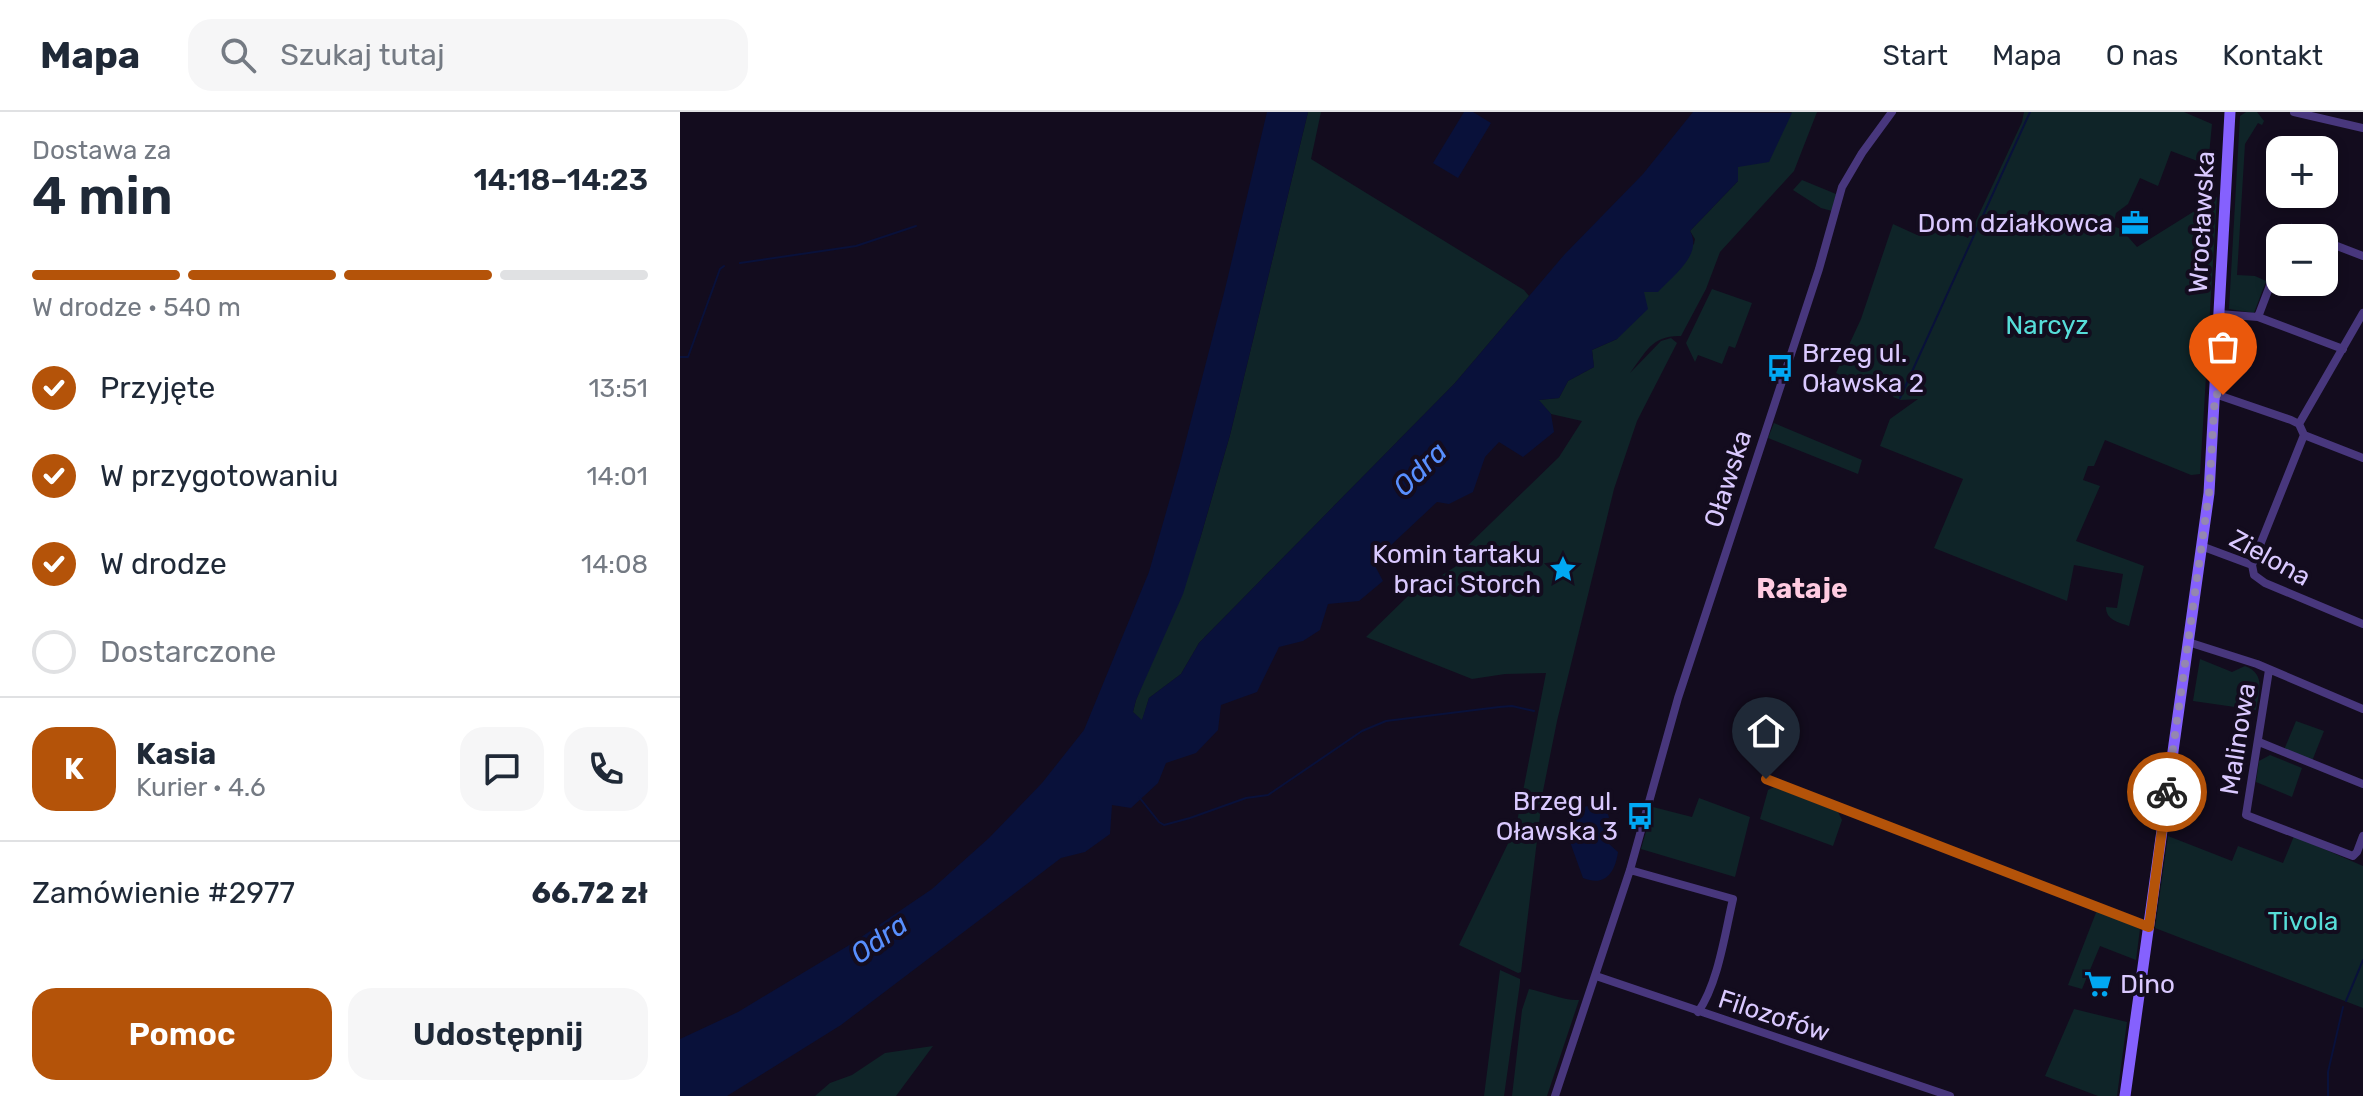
<!DOCTYPE html>
<html lang="pl">
<meta charset="utf-8">
<style>
:root{--surface:#fff;--page:#f6f6f7;--text:#1f2937;--muted:#747a83;--line:#e0e1e3;--accent:#b45309}
body{margin:0;font-family:Rubik,sans-serif;background:var(--page);color:var(--text);height:100vh;display:flex;flex-direction:column;font-size:30px;white-space:nowrap}
*{box-sizing:border-box;margin:0}
p{font-size:26px;color:var(--muted)}
.icon{flex:none;width:44px;height:44px;fill:none;stroke:currentColor;stroke-width:2;stroke-linecap:round;stroke-linejoin:round}
.map{position:relative;flex:1;overflow:hidden}
.details{display:flex;flex-direction:column;background:var(--surface);width:680px}
.details>*{flex:none}
.fabs{position:absolute;left:1586px;top:24px;display:grid;gap:16px}
.fabs a{display:grid;place-items:center;width:72px;height:72px;border-radius:16px;background:var(--surface);box-shadow:0 4px 12px #0003;font-size:40px}
.pin{position:absolute;display:grid;place-items:center;width:68px;height:68px;color:#fff;margin:-82px -34px;border-radius:50% 50% 50% 0;rotate:-45deg;box-shadow:0 0 8px #0007}
.pin .icon{rotate:45deg}
.courier{position:absolute;display:grid;place-items:center;width:80px;height:80px;margin:-40px;border:6px solid #b45309;border-radius:50%;background:#fff;color:#222;box-shadow:0 2px 10px #0007}
.headline em{font-style:normal;font-weight:600}
.headline div{display:flex;flex-direction:column-reverse}
.headline{display:flex;align-items:center;justify-content:space-between;height:136px;padding:0 32px}
h1{font-size:52px;font-weight:600;line-height:60px}
.bar{display:grid;grid-template-columns:repeat(4,1fr);gap:12px 8px;align-content:center;height:96px;padding:0 32px}
.bar i{height:10px;border-radius:6px;background:var(--line)}
.bar .on{background:var(--accent)}
.bar p{grid-column:span 4}
.line{display:flex;align-items:center;gap:20px;padding:0 32px;border-top:2px solid var(--line)}
.line div{flex:1}
.round{display:grid;place-items:center;flex:none;width:84px;height:84px;border-radius:24px;background:var(--page)}
ol{padding:0 32px;list-style:none}
li{display:flex;align-items:center;gap:24px;height:88px}
li p{margin-inline-start:auto}
li .icon{padding:8px;border-radius:50%;background:var(--accent);color:#fff;stroke-width:4}
li:last-child{color:var(--muted)}
li i{width:44px;height:44px;border:4px solid var(--line);border-radius:50%}
.cta{display:flex;gap:16px;margin-top:auto;padding:16px 32px}
.cta a{flex:1;height:92px;border-radius:24px;background:var(--accent);color:#fff;font-size:32px;font-weight:600;line-height:92px;text-align:center}
.cta a+a{background:var(--page);color:var(--text)}
header{display:flex;align-items:center;gap:48px;box-sizing:border-box;height:112px;padding:0 40px;background:var(--surface);border-bottom:2px solid var(--line)}
header strong{font-size:38px}
nav{display:flex;gap:44px;margin-inline-start:auto;font-size:28px}
.search{width:560px;height:72px;background:var(--page);display:flex;align-items:center;gap:20px;box-sizing:border-box;padding:0 28px;border-radius:24px;color:var(--muted);font-size:30px}
main{display:flex;flex:1;min-height:0}
.map>svg:first-child{display:block}
.green{fill:#0f2428}
.water{fill:#09113a}
.lines{fill:none;stroke-linecap:round;stroke-linejoin:round}
.stream{stroke:#09113a;stroke-width:2}
.street{stroke:#48377d;stroke-width:8}
.secondary{stroke:#8561fe;stroke-width:11}
.done{stroke:#9487b0;stroke-width:8;stroke-dasharray:0 14.4}
.route{stroke:#b45309;stroke-width:10}
.labels{text-anchor:middle;dominant-baseline:central;stroke-width:8;stroke-linejoin:round;paint-order:stroke}
.street-label{font-size:26px;fill:#dac9ff;stroke:#130c1e}
.poi-label{font-size:26px;fill:#dac9ff;stroke:#130c1e;text-anchor:end}
.park-label{font-size:26px;fill:#56ddd8;stroke:#130c1e}
.water-label{font-size:28px;font-style:italic;fill:#588ffe;stroke:#130c1e}
.neighbourhood-label{font-size:28px;font-weight:bold;fill:#ffcbe1;stroke:#130c1e}
</style>
<header>
<strong>Mapa</strong>
<div class="search"><svg class="icon" aria-label="search" viewBox="0 0 24 24"><circle cx="10" cy="10" r="6"/><path d="M15 15l6 6"/></svg>Szukaj tutaj</div>
<nav><a>Start</a><a>Mapa</a><a>O nas</a><a>Kontakt</a></nav>
</header>
<main>
<section class="details">
<div class="headline"><div><h1>4 min</h1><p>Dostawa za</p></div><em>14:18–14:23</em></div>
<div class="bar"><i class="on"></i><i class="on"></i><i class="on"></i><i></i><p>W drodze · 540 m</p></div>
<ol>
<li><svg class="icon" aria-label="check" viewBox="0 0 24 24"><path d="M5 12l5 5 9-10"/></svg>Przyjęte<p>13:51</p></li>
<li><svg class="icon" aria-label="check" viewBox="0 0 24 24"><path d="M5 12l5 5 9-10"/></svg>W przygotowaniu<p>14:01</p></li>
<li><svg class="icon" aria-label="check" viewBox="0 0 24 24"><path d="M5 12l5 5 9-10"/></svg>W drodze<p>14:08</p></li>
<li><i></i>Dostarczone</li>
</ol>
<div class="line" style="height:144px"><b class="round" style="background:var(--accent);color:#fff">K</b><div><b>Kasia</b><p>Kurier · 4.6</p></div><a class="round"><svg class="icon" aria-label="chat" viewBox="0 0 24 24"><path d="M4 5h16v11H9l-5 4z"/></svg></a><a class="round"><svg class="icon" aria-label="phone" viewBox="0 0 24 24"><path d="M5 4h4l2 5-3 2q2 4 5 5l2-3 5 2v4C11 20 4 13 5 4z"/></svg></a></div>
<div class="line" style="height:104px"><div>Zamówienie #2977</div><b>66.72 zł</b></div>
<div class="cta"><a>Pomoc</a><a>Udostępnij</a></div>
</section>
<div class="map">
<svg width="1683" height="984" viewBox="0 0 1683 984">
<rect width="100%" height="100%" fill="#130c1e"/>
<path class="green" d="M628 0H641L631 47 844 178 849 184 775 271 519 531 501 562 469 586 462 609 453 600 456 588 520 427 550 323Z
M1112 0H1137L1114 59 1040 140 1026 177 1001 224C972 223 966 240 950 261L981 229 991 226 997 231 957 309 934 377 877 609 863 679 841 860 838 861 779 833 836 715 866 561 825 562 792 567 686 525 727 485 778 453 776 445 879 345 902 309 871 302 858 288 879 286 888 269 914 255 912 238 937 227 963 180 1014 132 1015 127 1010 119 1058 69V55Z
M1344 0H1504L1532 12 1528 53 1491 39 1478 74 1460 66 1448 92 1436 101 1433 114 1441 117 1457 135 1537 85 1520 362 1511 363 1425 328 1414 354H1408L1403 368 1420 374 1396 429 1464 454 1449 514C1438 510 1426 508 1426 495L1437 496 1443 462 1394 453 1387 489 1254 436 1283 367 1200 334 1210 307 1238 287 1221 288 1213 285 1217 273 1197 280 1156 261 1181 207 1213 112 1237 123 1244 106 1288 126 1342 10Z
M1566 0H1577L1584 9 1582 13 1578 11 1565 32 1557 163 1575 164 1586 169 1574 201 1549 197 1560 4Z
M1122 68 1156 82 1152 99 1141 96 1113 78Z
M1032 177 1072 191 1055 236 1049 234 1042 252 1018 243 1015 250 1006 231Z
M1094 311 1182 348 1178 362 1088 326Z
M1520 547 1552 560 1565 554C1586 562 1579 579 1576 598L1513 589Z
M1616 609 1644 619 1632 649 1604 638Z
M1590 643 1622 656 1612 685 1576 670 1579 649Z
M1094 675 1158 700 1162 708 1153 734 1080 707 1088 678Z
M1019 686 1070 705 1055 765 961 737 973 695 1012 705Z
M1488 724 1552 749 1558 734 1603 751 1614 724 1683 754V896L1475 816Z
M1417 798 1460 817 1456 848 1420 834 1402 877 1388 873Z
M820 858 840 867V871L824 984H804Z
M849 877C865 880 884 889 899 888L867 984H832L842 898Z
M1394 897 1447 910 1437 984H1418L1365 964Z
M253 934 216 984H135L150 971 172 963 205 941Z"/>
<path class="water" d="M587 0H628L550 323 520 427 503 482 456 588 453 600 462 608 469 586 501 562 519 531 775 271 884 143 963 62 1013 0 1112 1 1089 50 1058 55V69L1010 119C1023 142 994 163 978 180H964L968 197 937 227 912 238 914 255 888 269 879 286 859 288 871 302 874 320 843 345 819 330 805 345 793 380 769 392 757 390 693 450 703 469 679 489 648 492 640 518 623 529 599 535 577 580 541 593 538 618 516 641 486 651 478 671 451 696 432 693 430 722 405 740 381 746 161 913 47 984H0V927L58 900 171 832 252 777 309 726 362 671 404 618 469 460 499 355 545 177Z
M784 0H793L811 11 778 66 753 51Z
M915 692 926 696 931 712 929 732 938 740C935 761 925 775 903 766L885 716C893 702 898 695 915 692Z"/>
<g class="lines">
<path class="stream" d="M60 151 176 134 236 114
M0 245H8L40 157 44 154
M1220 286 1350 0
M459 685 479 710 484 713 510 706 566 686 588 683 682 619 706 609 819 595 832 594 854 599
M1666 889 1683 848
M1648 984V960L1663 895"/>
<path class="street" d="M1614 0 1683 16
M1608 126 1612 116 1637 126
M1644 129 1683 144
M1539 202 1578 205 1663 237
M1578 205 1600 147
M1535 282 1611 308 1619 312 1624 323 1683 346
M1619 312 1683 201
M1521 434 1572 453 1574 463 1585 471 1683 512
M1572 453 1624 323
M1508 530 1577 552 1683 597
M1589 558 1566 703 1673 744 1677 740 1683 724
M1579 630 1683 672
M1086 667 1469 815
M950 758 1053 787C1045 821 1038 872 1018 900
M916 864 1270 984
M875 984 950 758 998 586 1139 157 1162 75 1182 41 1212 0"/>
<path class="secondary" d="M1445 984 1529 381 1550 0"/>
</g>
<g class="lines">
<path class="done" d="M1487 680 1529 381 1535 282 1543 283"/>
<path class="route" d="M1086 667 1469 815 1487 680"/>
</g>
<defs>
<g id="office-bare" transform="scale(2.16)"><path d="M-6-3h4V-5.5h4V-3h4V5H-6ZM-1-4.5V-3h2v-1.5ZM-6 0V1H6V0Z" fill="#01a8f3" stroke="#130c1e" stroke-width="2.5" paint-order="stroke"/></g>
<g id="bus-bare" transform="scale(2.16)"><path d="M-5-6H5V4H4V6H2V4H-2V6H-4V4H-5ZM-3.5-4V0h7V-4ZM-3.5 1.2v1.5H-2V1.2ZM2 1.2v1.5H3.5V1.2Z" fill="#01a8f3" stroke="#130c1e" stroke-width="2.5" paint-order="stroke"/></g>
<g id="sight-bare" transform="scale(2.16)"><path d="M0-6L1.8-2.2L6-1.7L2.9 1.2L3.7 5.4L0 3.3L-3.7 5.4L-2.9 1.2L-6-1.7L-1.8-2.2Z" fill="#01a8f3" stroke="#130c1e" stroke-width="2.5" paint-order="stroke"/></g>
<g id="supermarket-bare" transform="scale(2.16)"><path d="M-6-5.5h2.5l.6 2H6L4.5 2H-2.5L-4.4-4H-6ZM-1.5 3.2a1.3 1.3 0 1 0 .1 0ZM3 3.2a1.3 1.3 0 1 0 .1 0Z" fill="#01a8f3" stroke="#130c1e" stroke-width="2.5" paint-order="stroke"/></g>
</defs>
<g fill-rule="evenodd">
<use href="#office-bare" x="1455" y="111"/>
<use href="#bus-bare" x="1100" y="256"/>
<use href="#sight-bare" x="883" y="457"/>
<use href="#bus-bare" x="960" y="704"/>
<use href="#supermarket-bare" x="1418" y="872"/>
</g>
<g class="labels">
<g class="street-label">
<text transform="translate(1522 110) rotate(-87)">Wrocławska</text>
<text transform="translate(1048 367) rotate(-72)">Oławska</text>
<text transform="translate(1590 446) rotate(29)">Zielona</text>
<text transform="translate(1558 627) rotate(-81)">Malinowa</text>
<text transform="translate(1094 904) rotate(18)">Filozofów</text>
</g>
<g class="poi-label">
<text x="1433" y="111">Dom działkowca</text>
<text x="1122" y="241" text-anchor="start">Brzeg ul.<tspan x="1122" dy="30">Oławska 2</tspan></text>
<text x="861" y="442">Komin tartaku<tspan x="861" dy="30">braci Storch</tspan></text>
<text x="938" y="689">Brzeg ul.<tspan x="938" dy="30">Oławska 3</tspan></text>
<text x="1440" y="872" text-anchor="start">Dino</text>
</g>
<g class="park-label">
<text x="1367" y="213">Narcyz</text>
<text x="1623" y="809">Tivola</text>
</g>
<g class="water-label">
<text transform="translate(740 357) rotate(-45)">Odra</text>
<text transform="translate(199 827) rotate(-36)">Odra</text>
</g>
<g class="neighbourhood-label">
<text x="1122" y="476">Rataje</text>
</g>
</g>
</svg>
<div class="fabs">
<a>+</a>
<a>−</a>
</div>
<div class="pin" style="left:1543px;top:283px;background:#ea580c"><svg class="icon" aria-label="bag" viewBox="0 0 24 24"><path d="M5 8h14l-1 12H6zM9 8a3 3 0 0 1 6 0"/></svg></div>
<div class="pin" style="left:1086px;top:667px;background:#1f2937"><svg class="icon" aria-label="home" viewBox="0 0 24 24"><path d="M3 11l9-7 9 7M6 9v11h12V9"/></svg></div>
<div class="courier" style="left:1487px;top:680px"><svg class="icon" aria-label="bike" viewBox="0 0 24 24"><circle cx="6" cy="16" r="4"/><circle cx="18" cy="16" r="4"/><path d="M6 16l4-8h5l3 8M10 8l3 8H6M13 5h3"/></svg></div>
</div>
</main>
